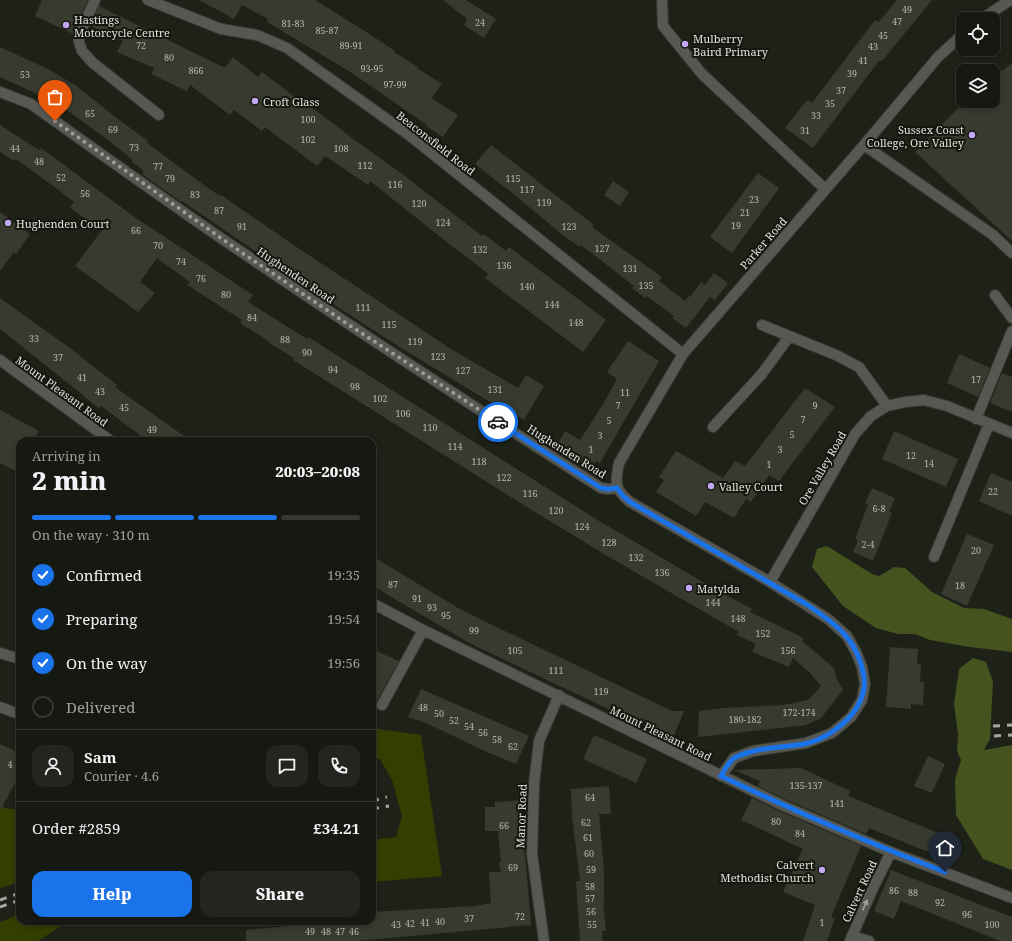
<!DOCTYPE html>
<meta charset="utf-8">
<style>
:root{--surface:#161911;--page:#23261f;--text:#f1f3f6;--muted:#9ea09f;--line:#353831;--accent:#1a73e8}
body{margin:0;font-family:"Noto Serif",serif;background:var(--page);color:var(--text);height:100vh;display:flex;flex-direction:column;font-size:15px;white-space:nowrap}
*{box-sizing:border-box;margin:0}
p{font-size:13px;color:var(--muted)}
.icon{flex:none;width:22px;height:22px;fill:none;stroke:currentColor;stroke-width:2;stroke-linecap:round;stroke-linejoin:round}
.map{position:relative;flex:1;overflow:hidden}
.sheet{position:absolute;left:16px;top:437px;width:360px;height:488px;display:flex;flex-direction:column;background:var(--surface);border-radius:12px;box-shadow:0 2px 6px #0003,0 0 0 1px var(--line)}
.sheet>*{flex:none}
.controls{position:absolute;left:956px;top:12px;display:grid;gap:8px}
.controls a{display:grid;place-items:center;width:44px;height:44px;border-radius:8px;background:var(--surface);box-shadow:0 2px 6px #0003,0 0 0 1px var(--line);font-size:20px}
.pin{position:absolute;display:grid;place-items:center;width:34px;height:34px;color:#fff;margin:-41px -17px;border-radius:50% 50% 50% 0;rotate:-45deg;box-shadow:0 0 4px #0007}
.pin .icon{rotate:45deg}
.courier{position:absolute;display:grid;place-items:center;width:40px;height:40px;margin:-20px;border:3px solid #1a73e8;border-radius:50%;background:#fff;color:#222;box-shadow:0 1px 5px #0007}
.overview em{font-style:normal;font-weight:800}
.overview div{display:flex;flex-direction:column-reverse}
.overview{display:flex;align-items:center;justify-content:space-between;height:68px;padding:0 16px}
h1{font-size:26px;font-weight:800;line-height:30px}
.bar{display:grid;grid-template-columns:repeat(4,1fr);gap:6px 4px;align-content:center;height:48px;padding:0 16px}
.bar i{height:5px;border-radius:3px;background:var(--line)}
.bar .current{background:var(--accent)}
.bar p{grid-column:span 4}
.line{display:flex;align-items:center;gap:10px;padding:0 16px;border-top:1px solid var(--line)}
.line div{flex:1}
.round{display:grid;place-items:center;flex:none;width:42px;height:42px;border-radius:12px;background:var(--page)}
ol{padding:0 16px;list-style:none}
li{display:flex;align-items:center;gap:12px;height:44px}
li p{margin-inline-start:auto}
li .icon{padding:4px;border-radius:50%;background:var(--accent);color:#fff;stroke-width:4}
li:last-child{color:var(--muted)}
li i{width:22px;height:22px;border:2px solid var(--line);border-radius:50%}
.primary-button{display:flex;gap:8px;margin-top:auto;padding:8px 16px}
.primary-button a{flex:1;height:46px;border-radius:12px;background:var(--accent);color:#fff;font-size:16px;font-weight:800;line-height:46px;text-align:center}
.primary-button a+a{background:var(--page);color:var(--text)}
.map>svg:first-child{display:block}
.green{fill:#333e01}
.forest{fill:#47531e}
.building{fill:#373a2f}
.lines{fill:none;stroke-linecap:round;stroke-linejoin:round}
.minor-casing{stroke:#393c32;stroke-width:12}
.minor{stroke:#575853;stroke-width:10}
.rail{stroke:#a6a9a1;stroke-width:3;stroke-dasharray:7 7;stroke-linecap:butt}
.oneway{fill:#a2a39e}
.done{stroke:#9b9e96;stroke-width:4;stroke-dasharray:0 7.2}
.route{stroke:#1a73e8;stroke-width:5}
.poi-dot{fill:#c2a7f2;stroke:#15170e;stroke-width:1.5}
.labels{text-anchor:middle;dominant-baseline:central;stroke-width:4;stroke-linejoin:round;paint-order:stroke}
.number-label{font-size:9px;fill:#b5b7b0}
.poi-label{font-size:11px;fill:#dfe1db;stroke:#15170e;text-anchor:start}
.street-label{font-size:11px;fill:#dfe1db;stroke:#15170e}
</style>
<div class="map">
<svg width="1012" height="941" viewBox="0 0 1012 941">
<rect width="100%" height="100%" fill="#1e2117"/>
<path class="green" d="M372 728 421 735 442 876 372 882V840L396 837 402 816 392 780 380 759 372 757Z
M0 806 9 809H20V882L0 888Z
M20 914V921H69L38 941H0V922Z"/>
<path class="forest" d="M827 546 872 574 879 576 894 567 905 568 932 592 964 608 984 609 1012 619V652L970 647 930 640 915 634H898L876 628 843 606 812 567 817 549Z
M973 658 986 662 993 682 990 739 984 750 1012 745V870L983 859 956 815 955 780 961 760 957 751 958 734 954 704 959 669Z"/>
<path class="building" d="M42 0H88L73 34 35 16Z
M199 0H315L371 35 395 51 394 52 418 67 417 68 442 84 431 98 458 115 443 137 426 126 427 125 352 73 267 22 268 19 242 5 234 19Z
M443 0H466L496 19 484 38 464 25 467 19Z
M897 0H932L882 61 880 60 869 74 813 148 785 128 807 100 812 103 875 20 879 22Z
M99 6 225 68 233 57 258 77 262 72 309 108 310 106 356 141 401 173 482 236 484 234 506 251 509 247 606 320 583 352 485 278 488 274 462 253V254L453 247 370 181 368 185 325 156 317 166 265 127 262 131 234 110 230 115 190 85 187 91 178 87 151 74 154 68 117 52 123 41 90 26Z
M0 47 46 68 75 85 114 116 148 141 147 143 208 188 220 196 221 195 292 244 451 349 518 388 526 375 544 386 524 420 501 406 500 408 401 348 313 291 182 201 181 202 142 174 144 171 132 162 133 160 100 134 65 109 39 95 0 77Z
M1012 63V241L915 152 948 118 966 101H993V78Z
M0 125 39 150 41 148 136 218 253 295 248 302 307 339 308 337 596 519 713 588 752 609 750 612 804 638 802 641 834 668 836 677 843 690 821 718 806 725 698 737 699 711 724 708 783 705 808 700 821 686 810 673 793 658 789 667 752 652 756 644 737 635 739 632 609 557 530 509 293 360 294 358 269 343 270 342 240 323 242 320 187 285 190 282 157 258 140 282 155 293 138 312 75 266 102 230 70 208 74 202 60 191 16 159 14 161 0 152Z
M491 145 594 225 592 227 662 277 659 281 685 301 689 296 690 297 701 282 705 285 714 273 728 283 715 300 710 297 686 328 672 318 674 316 647 296 645 298 632 288 634 286 581 245 580 247 564 236 512 193 475 164Z
M758 173 779 188 732 253 710 237Z
M613 181 629 192 620 206 604 195Z
M0 212 30 234 16 254 14 252 0 271Z
M0 298 70 348 117 385 115 387 191 441H148L101 406 99 408 83 396V395L0 329Z
M628 341 659 361 600 463 596 461 589 473 554 450 565 431 580 440 602 406 617 379 607 372Z
M959 354 990 368 978 397 947 383Z
M1002 373 1012 377V412L990 403Z
M805 388 835 407 779 481 769 475 751 502 746 499 734 518 705 502 696 516 656 492 664 480 659 477 676 451 723 478 735 461 745 466Z
M0 410 39 431 33 441H20V473L0 463Z
M894 431 958 459 946 487 882 459Z
M991 473 1012 482V516L979 501Z
M872 488 895 498 889 512 892 513 873 561 853 552 858 540 855 539 868 504 865 503Z
M967 534 994 545 967 606 941 594Z
M372 556 458 608 486 622 672 711H684L673 738 625 717 471 644 393 598 372 585Z
M890 647 918 649 917 664H921L920 682H924L923 705 911 704V709L886 707Z
M372 649 399 661 376 702 377 709 372 718Z
M421 689 529 736 516 764 487 752 426 723 408 717Z
M594 735 647 759 636 783 583 759Z
M0 744 20 753V774L0 811Z
M928 756 945 764 932 793 914 786Z
M801 768 850 791 848 796 948 837 941 857 869 828 866 834 787 800 758 786 760 781 734 770Z
M609 786 611 814H599L604 870V903H603L606 931H602L603 941H580L576 881H580L572 816 571 789Z
M752 798 781 812 861 846 831 917 835 918 827 941H803L815 905 783 892 803 849 741 820Z
M522 800 523 831 531 925 357 941H246V930L301 925V921H372V912L475 906 491 903 489 872H501L499 863 501 862 498 831H485V807H495V802Z
M891 870 1012 917V941H1000L901 901 894 919 874 911Z"/>
<g class="lines">
<g class="minor-casing">
<path id="minor" d="M95 0 79 35V42L82 51 93 63 159 115
M148 0 221 29 257 35 287 48 409 135 683 354
M662 0 663 26 702 74 825 189
M982 19 1010 0
M0 92 31 104C100 153 169 203 240 251 359 332 480 411 601 488L608 489 617 488
M864 145 993 235 1012 253
M995 295 1012 318
M762 325 836 355 859 367 887 406
M0 360 111 441
M976 419 1012 331
M713 427 761 375 789 337
M934 557 989 424
M770 582 855 434 871 416 887 406 905 402 924 400 947 406 1012 433
M372 603 423 630 784 806 891 852 1012 898
M0 653 20 659
M382 705 423 630
M0 707 16 713H20
M721 776 734 758 753 751 806 743 832 733 851 717 862 700 865 684 862 667 856 652 847 636 828 619 770 582 630 502C614 489 615 482 619 463L683 354 864 145 938 57 963 34
M852 936 869 941
M544 941 532 854 534 784 539 741 559 695
M850 941 872 890 891 852"/>
</g>
<use href="#minor" class="minor"/>
<path class="rail" d="M993 726 1012 725
M994 736 1012 735
M372 801 387 797
M372 809 389 806
M0 900 20 893
M0 907 20 900"/>
</g>
<defs><path id="oneway-solid" d="M-6-.8H1V-3.2L6.5 0L1 3.2V.8H-6Z"/></defs>
<use class="oneway" href="#oneway-solid" transform="translate(865 905) rotate(-66)"/>
<g class="lines">
<path class="done" d="M55 121 238 250 346 323 498 422"/>
<path class="route" d="M498 422 601 488 608 489 617 488 623 496 630 502 806 604C836 624 858 639 864 677 866 689 862 699 856 709 845 725 824 740 804 744 781 748 757 747 736 757 729 760 725 770 721 776 794 811 869 843 945 872"/>
</g>
<g class="poi-dot">
<circle cx="66" cy="25" r="4"/>
<circle cx="685" cy="44" r="4"/>
<circle cx="255" cy="101" r="4"/>
<circle cx="972" cy="135" r="4"/>
<circle cx="8" cy="223" r="4"/>
<circle cx="711" cy="486" r="4"/>
<circle cx="689" cy="588" r="4"/>
<circle cx="822" cy="870" r="4"/>
</g>
<g class="labels">
<g class="number-label">
<text x="907" y="9">49</text>
<text x="897" y="21">47</text>
<text x="480" y="22">24</text>
<text x="293" y="23">81-83</text>
<text x="327" y="30">85-87</text>
<text x="883" y="35">45</text>
<text x="141" y="45">72</text>
<text x="351" y="45">89-91</text>
<text x="873" y="46">43</text>
<text x="169" y="57">80</text>
<text x="863" y="60">41</text>
<text x="372" y="68">93-95</text>
<text x="196" y="70">866</text>
<text x="852" y="73">39</text>
<text x="25" y="74">53</text>
<text x="395" y="84">97-99</text>
<text x="841" y="90">37</text>
<text x="830" y="103">35</text>
<text x="90" y="113">65</text>
<text x="816" y="115">33</text>
<text x="308" y="119">100</text>
<text x="113" y="129">69</text>
<text x="805" y="130">31</text>
<text x="308" y="139">102</text>
<text x="134" y="147">73</text>
<text x="15" y="148">44</text>
<text x="341" y="148">108</text>
<text x="39" y="161">48</text>
<text x="365" y="165">112</text>
<text x="158" y="166">77</text>
<text x="61" y="177">52</text>
<text x="170" y="178">79</text>
<text x="513" y="178">115</text>
<text x="395" y="184">116</text>
<text x="527" y="189">117</text>
<text x="85" y="193">56</text>
<text x="195" y="194">83</text>
<text x="754" y="199">23</text>
<text x="544" y="202">119</text>
<text x="419" y="203">120</text>
<text x="219" y="210">87</text>
<text x="745" y="212">21</text>
<text x="443" y="222">124</text>
<text x="736" y="225">19</text>
<text x="242" y="226">91</text>
<text x="569" y="226">123</text>
<text x="136" y="230">66</text>
<text x="158" y="245">70</text>
<text x="602" y="248">127</text>
<text x="480" y="249">132</text>
<text x="181" y="261">74</text>
<text x="504" y="265">136</text>
<text x="630" y="268">131</text>
<text x="201" y="278">76</text>
<text x="646" y="285">135</text>
<text x="527" y="286">140</text>
<text x="226" y="294">80</text>
<text x="552" y="304">144</text>
<text x="363" y="307">111</text>
<text x="252" y="317">84</text>
<text x="576" y="322">148</text>
<text x="389" y="324">115</text>
<text x="34" y="338">33</text>
<text x="285" y="339">88</text>
<text x="415" y="341">119</text>
<text x="307" y="352">90</text>
<text x="438" y="356">123</text>
<text x="58" y="357">37</text>
<text x="333" y="369">94</text>
<text x="463" y="370">127</text>
<text x="82" y="377">41</text>
<text x="976" y="379">17</text>
<text x="355" y="386">98</text>
<text x="495" y="389">131</text>
<text x="100" y="391">43</text>
<text x="625" y="392">11</text>
<text x="380" y="398">102</text>
<text x="618" y="405">7</text>
<text x="815" y="405">9</text>
<text x="124" y="407">45</text>
<text x="403" y="413">106</text>
<text x="803" y="419">7</text>
<text x="609" y="420">5</text>
<text x="430" y="427">110</text>
<text x="152" y="429">49</text>
<text x="792" y="434">5</text>
<text x="600" y="435">3</text>
<text x="455" y="446">114</text>
<text x="591" y="449">1</text>
<text x="780" y="449">3</text>
<text x="911" y="455">12</text>
<text x="479" y="461">118</text>
<text x="929" y="463">14</text>
<text x="769" y="464">1</text>
<text x="504" y="477">122</text>
<text x="993" y="491">22</text>
<text x="530" y="493">116</text>
<text x="879" y="508">6-8</text>
<text x="556" y="510">120</text>
<text x="582" y="526">124</text>
<text x="609" y="542">128</text>
<text x="868" y="544">2-4</text>
<text x="976" y="550">20</text>
<text x="636" y="557">132</text>
<text x="662" y="572">136</text>
<text x="393" y="584">87</text>
<text x="960" y="585">18</text>
<text x="417" y="598">91</text>
<text x="713" y="602">144</text>
<text x="432" y="607">93</text>
<text x="446" y="615">95</text>
<text x="738" y="618">148</text>
<text x="474" y="630">99</text>
<text x="763" y="633">152</text>
<text x="515" y="650">105</text>
<text x="788" y="650">156</text>
<text x="556" y="670">111</text>
<text x="601" y="691">119</text>
<text x="423" y="707">48</text>
<text x="799" y="712">172-174</text>
<text x="439" y="713">50</text>
<text x="745" y="719">180-182</text>
<text x="454" y="720">52</text>
<text x="469" y="726">54</text>
<text x="483" y="732">56</text>
<text x="497" y="739">58</text>
<text x="513" y="746">62</text>
<text x="10" y="764">4</text>
<text x="806" y="785">135-137</text>
<text x="590" y="797">64</text>
<text x="837" y="803">141</text>
<text x="776" y="821">80</text>
<text x="586" y="822">62</text>
<text x="504" y="825">66</text>
<text x="800" y="833">84</text>
<text x="588" y="837">61</text>
<text x="589" y="853">60</text>
<text x="513" y="867">69</text>
<text x="591" y="869">59</text>
<text x="590" y="886">58</text>
<text x="894" y="890">86</text>
<text x="913" y="892">88</text>
<text x="590" y="898">57</text>
<text x="940" y="902">92</text>
<text x="591" y="911">56</text>
<text x="967" y="914">96</text>
<text x="520" y="916">72</text>
<text x="469" y="918">37</text>
<text x="440" y="921">40</text>
<text x="425" y="922">41</text>
<text x="822" y="922">1</text>
<text x="410" y="923">42</text>
<text x="396" y="924">43</text>
<text x="592" y="924">55</text>
<text x="992" y="924">100</text>
<text x="310" y="931">49</text>
<text x="326" y="931">48</text>
<text x="340" y="931">47</text>
<text x="354" y="931">46</text>
</g>
<g class="poi-label">
<text x="74" y="19">Hastings<tspan x="74" dy="13">Motorcycle Centre</tspan></text>
<text x="693" y="38">Mulberry<tspan x="693" dy="13">Baird Primary</tspan></text>
<text x="263" y="101">Croft Glass</text>
<text x="964" y="129" text-anchor="end">Sussex Coast<tspan x="964" dy="13">College, Ore Valley</tspan></text>
<text x="16" y="223">Hughenden Court</text>
<text x="719" y="486">Valley Court</text>
<text x="697" y="588">Matylda</text>
<text x="814" y="864" text-anchor="end">Calvert<tspan x="814" dy="13">Methodist Church</tspan></text>
</g>
<g class="street-label">
<text transform="translate(436 143) rotate(38)">Beaconsfield Road</text>
<text transform="translate(763 243) rotate(-49)">Parker Road</text>
<text transform="translate(296 275) rotate(34)">Hughenden Road</text>
<text transform="translate(62 391) rotate(36)">Mount Pleasant Road</text>
<text transform="translate(567 451) rotate(32)">Hughenden Road</text>
<text transform="translate(822 468) rotate(-60)">Ore Valley Road</text>
<text transform="translate(661 733) rotate(26)">Mount Pleasant Road</text>
<text transform="translate(521 816) rotate(-88)">Manor Road</text>
<text transform="translate(859 891) rotate(-65)">Calvert Road</text>
</g>
</g>
</svg>
<div class="controls">
<a><svg class="icon" aria-label="locate" viewBox="0 0 24 24"><circle cx="12" cy="12" r="6"/><path d="M12 2v4M12 18v4M2 12h4M18 12h4"/></svg></a>
<a><svg class="icon" aria-label="layers" viewBox="0 0 24 24"><path d="M12 4l9 5-9 5-9-5zM3 14l9 5 9-5"/></svg></a>
</div>
<div class="pin" style="left:55px;top:121px;background:#ea580c"><svg class="icon" aria-label="bag" viewBox="0 0 24 24"><path d="M5 8h14l-1 12H6zM9 8a3 3 0 0 1 6 0"/></svg></div>
<div class="pin" style="left:945px;top:872px;background:#1f2937"><svg class="icon" aria-label="home" viewBox="0 0 24 24"><path d="M3 11l9-7 9 7M6 9v11h12V9"/></svg></div>
<div class="courier" style="left:498px;top:422px"><svg class="icon" aria-label="car" viewBox="0 0 24 24"><path d="M5 17H2v-5l4-1 3-4h7l3 4 3 1v5h-3M9 17h6M6 11h13"/><circle cx="7" cy="17" r="2"/><circle cx="17" cy="17" r="2"/></svg></div>
<section class="sheet">
<div class="overview"><div><h1>2 min</h1><p>Arriving in</p></div><em>20:03–20:08</em></div>
<div class="bar"><i class="current"></i><i class="current"></i><i class="current"></i><i></i><p>On the way · 310 m</p></div>
<ol>
<li><svg class="icon" aria-label="check" viewBox="0 0 24 24"><path d="M5 12l5 5 9-10"/></svg>Confirmed<p>19:35</p></li>
<li><svg class="icon" aria-label="check" viewBox="0 0 24 24"><path d="M5 12l5 5 9-10"/></svg>Preparing<p>19:54</p></li>
<li><svg class="icon" aria-label="check" viewBox="0 0 24 24"><path d="M5 12l5 5 9-10"/></svg>On the way<p>19:56</p></li>
<li><i></i>Delivered</li>
</ol>
<div class="line" style="height:72px"><a class="round"><svg class="icon" aria-label="person" viewBox="0 0 24 24"><circle cx="12" cy="8" r="4"/><path d="M4 21q1-7 8-7t8 7"/></svg></a><div><b>Sam</b><p>Courier · 4.6</p></div><a class="round"><svg class="icon" aria-label="chat" viewBox="0 0 24 24"><path d="M4 5h16v11H9l-5 4z"/></svg></a><a class="round"><svg class="icon" aria-label="phone" viewBox="0 0 24 24"><path d="M5 4h4l2 5-3 2q2 4 5 5l2-3 5 2v4C11 20 4 13 5 4z"/></svg></a></div>
<div class="line" style="height:52px"><div>Order #2859</div><b>£34.21</b></div>
<div class="primary-button"><a>Help</a><a>Share</a></div>
</section>
</div>
